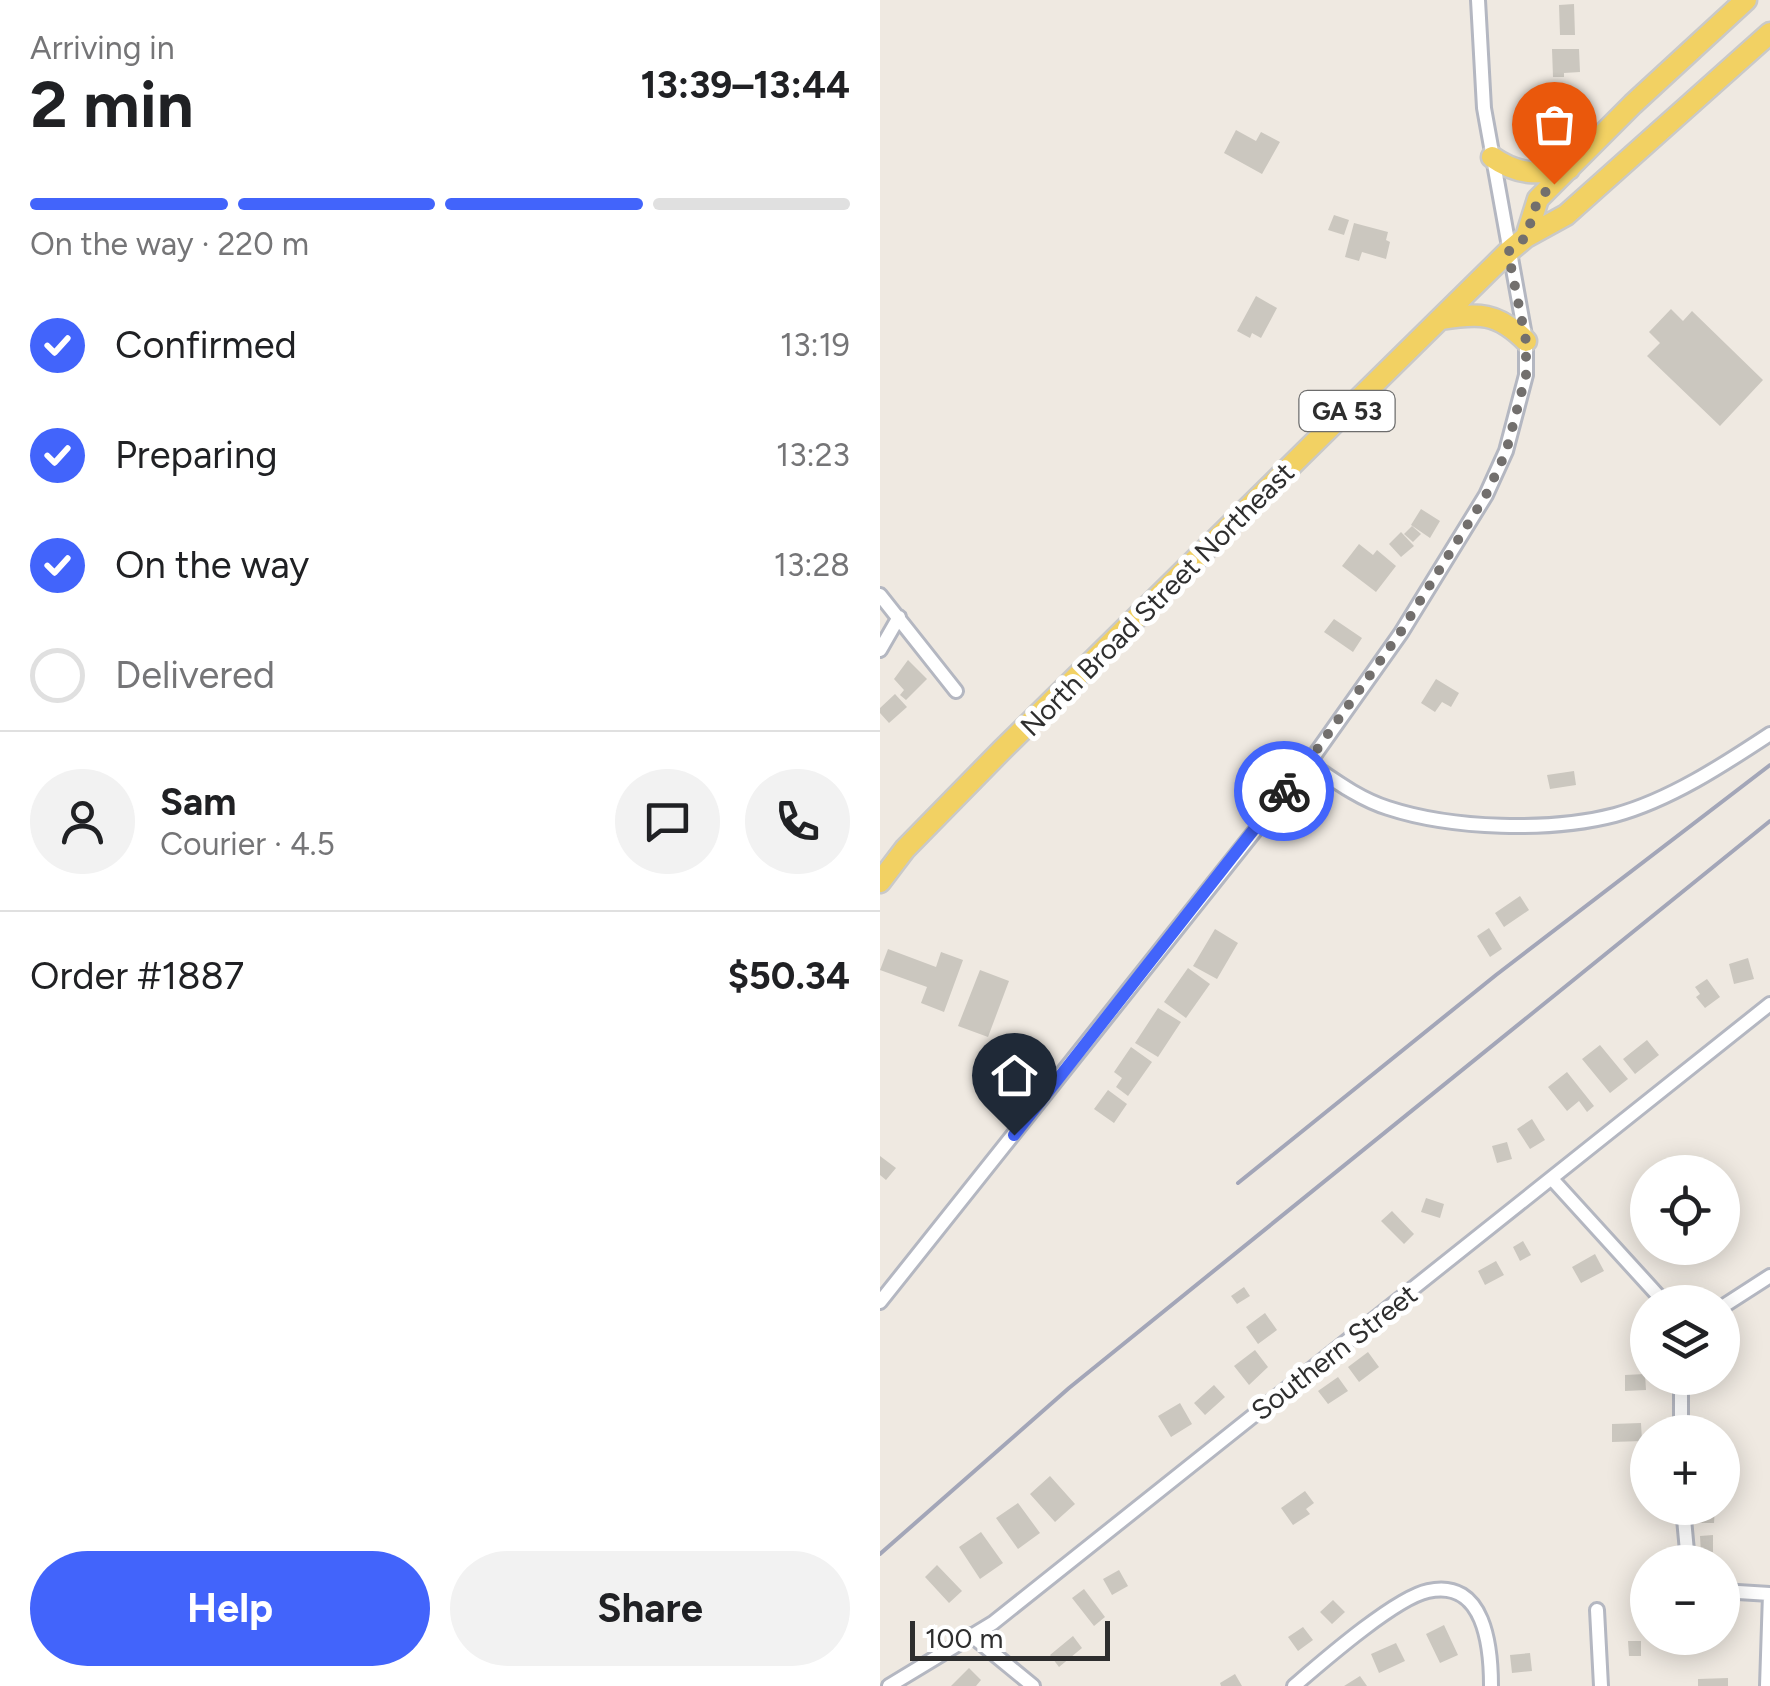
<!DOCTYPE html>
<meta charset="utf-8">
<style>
:root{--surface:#fff;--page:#f2f2f2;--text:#202124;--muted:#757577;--line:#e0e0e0;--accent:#4264fb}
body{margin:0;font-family:Figtree,sans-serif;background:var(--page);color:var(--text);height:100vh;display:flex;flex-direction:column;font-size:38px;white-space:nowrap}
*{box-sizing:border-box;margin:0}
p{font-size:32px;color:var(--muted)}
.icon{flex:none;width:55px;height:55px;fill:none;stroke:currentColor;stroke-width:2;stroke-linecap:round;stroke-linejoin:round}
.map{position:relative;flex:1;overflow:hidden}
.details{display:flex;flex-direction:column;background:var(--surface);width:880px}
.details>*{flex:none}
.tools{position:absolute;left:750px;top:1155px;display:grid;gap:20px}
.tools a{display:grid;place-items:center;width:110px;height:110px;border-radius:50%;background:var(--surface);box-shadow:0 5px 25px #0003;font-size:50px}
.scale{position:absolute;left:30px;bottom:25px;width:200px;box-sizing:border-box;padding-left:10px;border:5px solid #2e2e2e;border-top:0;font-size:28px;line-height:35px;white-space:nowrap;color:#2e2e2e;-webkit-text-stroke:8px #fff;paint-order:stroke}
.pin{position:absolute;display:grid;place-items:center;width:85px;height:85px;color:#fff;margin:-102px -42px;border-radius:50% 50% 50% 0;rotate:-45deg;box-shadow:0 0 10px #0007}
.pin .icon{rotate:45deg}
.courier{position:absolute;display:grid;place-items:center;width:100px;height:100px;margin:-50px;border:8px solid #4264fb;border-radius:50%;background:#fff;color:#222;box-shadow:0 2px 12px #0007}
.headline em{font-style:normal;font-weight:700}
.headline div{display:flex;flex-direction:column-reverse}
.headline{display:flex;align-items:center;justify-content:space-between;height:170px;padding:0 30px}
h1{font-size:65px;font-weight:700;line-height:75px}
.bar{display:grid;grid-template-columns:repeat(4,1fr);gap:15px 10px;align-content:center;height:120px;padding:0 30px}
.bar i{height:12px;border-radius:8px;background:var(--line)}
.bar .current{background:var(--accent)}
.bar p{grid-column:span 4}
.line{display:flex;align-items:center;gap:25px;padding:0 30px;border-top:2px solid var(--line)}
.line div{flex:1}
.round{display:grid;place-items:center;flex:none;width:105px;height:105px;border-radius:52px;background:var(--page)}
ol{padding:0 30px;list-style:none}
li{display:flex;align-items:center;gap:30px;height:110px}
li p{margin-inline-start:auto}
li .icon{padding:10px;border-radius:50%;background:var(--accent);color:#fff;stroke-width:4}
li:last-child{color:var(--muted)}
li i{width:55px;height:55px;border:5px solid var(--line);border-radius:50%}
.primary-button{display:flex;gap:20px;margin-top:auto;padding:20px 30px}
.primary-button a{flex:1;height:115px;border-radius:60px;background:var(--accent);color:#fff;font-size:40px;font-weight:700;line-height:115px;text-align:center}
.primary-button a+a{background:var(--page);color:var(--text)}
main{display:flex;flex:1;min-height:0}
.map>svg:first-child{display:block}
.building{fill:#cbc7bf}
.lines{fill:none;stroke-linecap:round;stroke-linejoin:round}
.street-casing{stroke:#b4b7c1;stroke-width:18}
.primary-casing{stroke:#c9c9c9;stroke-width:25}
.street{stroke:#fff;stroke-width:12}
.primary{stroke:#f2d163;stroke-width:20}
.rail{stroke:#a3a6b8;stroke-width:4}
.done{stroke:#726f6d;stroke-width:10;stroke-dasharray:0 18}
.route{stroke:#4264fb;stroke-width:12}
.labels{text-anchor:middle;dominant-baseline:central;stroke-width:10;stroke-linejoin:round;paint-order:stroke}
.shield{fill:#fff;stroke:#6d6d6d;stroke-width:2.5}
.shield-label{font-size:25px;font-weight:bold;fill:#2e2e2e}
.street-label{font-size:28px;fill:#2e2e2e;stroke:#fff}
</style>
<main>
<section class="details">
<div class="headline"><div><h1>2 min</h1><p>Arriving in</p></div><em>13:39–13:44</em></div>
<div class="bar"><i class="current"></i><i class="current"></i><i class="current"></i><i></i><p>On the way · 220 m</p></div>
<ol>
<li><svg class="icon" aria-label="check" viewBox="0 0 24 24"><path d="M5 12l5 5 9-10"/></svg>Confirmed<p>13:19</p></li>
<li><svg class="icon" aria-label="check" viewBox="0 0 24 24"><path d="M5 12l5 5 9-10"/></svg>Preparing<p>13:23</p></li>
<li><svg class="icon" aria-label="check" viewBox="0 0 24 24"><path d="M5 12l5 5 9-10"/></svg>On the way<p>13:28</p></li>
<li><i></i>Delivered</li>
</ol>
<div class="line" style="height:180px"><a class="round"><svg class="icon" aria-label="person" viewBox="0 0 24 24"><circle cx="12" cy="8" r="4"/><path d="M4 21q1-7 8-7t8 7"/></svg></a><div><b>Sam</b><p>Courier · 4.5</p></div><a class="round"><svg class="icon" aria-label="chat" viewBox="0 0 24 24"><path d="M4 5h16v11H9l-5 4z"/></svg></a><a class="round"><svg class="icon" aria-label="phone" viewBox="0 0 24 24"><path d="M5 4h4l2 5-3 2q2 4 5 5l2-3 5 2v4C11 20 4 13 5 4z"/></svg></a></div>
<div class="line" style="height:130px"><div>Order #1887</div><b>$50.34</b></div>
<div class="primary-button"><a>Help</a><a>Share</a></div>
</section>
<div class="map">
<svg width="890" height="1686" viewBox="0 0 890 1686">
<rect width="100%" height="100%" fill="#efe9e1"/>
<path class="building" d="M694 4 695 35H680L679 5Z
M672 49H699L700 72 684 73V77H673Z
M356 130 376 141 381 132 400 142 382 174 344 153Z
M454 215 469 220 464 235 448 230Z
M474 223 508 232 506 240 510 242 506 259 482 252 479 261 465 257Z
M376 296 397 308 381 338 372 333 370 338 357 331Z
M791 309 803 321 812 311 883 380 840 426 767 356 780 343 769 332Z
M541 509 560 521 550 538 531 525Z
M532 526 541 534 533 542 524 534Z
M521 532 534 546 521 557 509 544Z
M479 544 493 555 497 550 516 566 496 592 462 566Z
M454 619 482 638 473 652 444 632Z
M28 660 47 679 26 700 20 695 24 690 14 679Z
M556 679 579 693 571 707 562 702 555 712 541 703Z
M15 694 27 707 9 723 0 713V708Z
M694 771 696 785 670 789 667 775Z
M640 896 649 910 624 927 615 913Z
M609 928 622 949 610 957 597 936Z
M335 929 358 943 337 979 313 966Z
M8 949 56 967 61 952 83 960 64 1012 41 1003 47 987 0 970Z
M868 958 874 979 854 984 849 964Z
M308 968 330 984 306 1018 284 1002Z
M100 970 129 981 108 1037 78 1026Z
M827 979 840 997 825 1008 816 997 820 994 815 987Z
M278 1008 301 1022 278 1057 255 1043Z
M767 1040 779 1055 755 1074 743 1059Z
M720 1045 748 1079 730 1093 702 1059Z
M251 1047 272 1062 248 1096 236 1087 242 1078 234 1072Z
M687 1072 714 1106 707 1112 699 1101 687 1111 668 1087Z
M228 1090 247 1104 234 1123 214 1109Z
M652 1119 665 1140 650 1149 637 1129Z
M627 1142 632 1159 617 1163 612 1146Z
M0 1156 16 1168 6 1180 0 1175Z
M546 1198 564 1204 560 1218 541 1212Z
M512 1211 534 1234 524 1244 501 1221Z
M643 1241 651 1255 640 1261 633 1247Z
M715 1254 724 1271 701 1283 692 1267Z
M616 1261 624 1275 605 1285 598 1271Z
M364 1287 370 1296 357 1304 351 1296Z
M385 1313 397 1330 378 1344 366 1327Z
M375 1350 388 1367 369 1385 354 1366Z
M488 1352 499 1367 479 1382 468 1367Z
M765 1374 766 1390 745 1391V1375Z
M458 1377 468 1391 448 1404 438 1391Z
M334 1385 345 1397 325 1415 314 1403Z
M300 1403 312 1424 291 1437 278 1416Z
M761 1423 762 1441 732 1442V1424Z
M170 1476 195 1504 175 1522 150 1494Z
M842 1480H850L851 1496H842Z
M425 1491 434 1503 426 1509 430 1514 413 1525 401 1508Z
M138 1503 160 1533 138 1549 116 1518Z
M820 1508H835L834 1523H819Z
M101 1532 123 1563 100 1579 79 1547Z
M833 1535V1552L821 1553 820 1536Z
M57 1565 82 1591 69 1603 45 1577Z
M239 1570 248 1586 232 1595 223 1579Z
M204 1589 225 1617 214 1626 192 1598Z
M453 1600 465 1612 452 1624 440 1612Z
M564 1625 578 1655 560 1663 546 1634Z
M423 1627 433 1640 418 1651 408 1637Z
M193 1636 202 1648 179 1667 170 1655Z
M748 1641H761V1656H749Z
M516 1643 525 1661 499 1673 491 1654Z
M650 1653 652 1671 632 1673 630 1655Z
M89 1668 101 1680 96 1686H71Z
M355 1674 362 1686H341L340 1683Z
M480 1676 487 1686H464Z
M848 1678V1686H818V1679Z"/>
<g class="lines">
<g class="street-casing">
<path id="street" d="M0 595 76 691
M0 650 19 617
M429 763C454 780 479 799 508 808 572 829 670 832 735 815 790 800 843 765 890 734
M672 1179 784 1302
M0 1302 429 763 521 633 606 495 626 451 646 375V341L604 108 598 0
M842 1307 890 1276
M801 1432V1378
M803 1508 808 1562
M842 1591 890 1594
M717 1610 721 1686
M91 1635 153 1686
M9 1686 113 1623 890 1004
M414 1686C442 1662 515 1598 548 1591 605 1578 611 1648 611 1686
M887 1686 890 1594"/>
</g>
<g class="primary-casing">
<path id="primary" d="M612 157C639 176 658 174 689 169
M646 237 658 199 753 104 866 0
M561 319C599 313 617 312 646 341
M0 882 25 849 122 750 628 252 646 237 686 215 890 33"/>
</g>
<use href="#street" class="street"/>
<use href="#primary" class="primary"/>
<path class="rail" d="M358 1183 616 975 890 765
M0 1554 189 1388 890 821"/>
</g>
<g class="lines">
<path class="done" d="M404 791 428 762 520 633 606 495 626 452 646 375V341L628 252 646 237 658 199 674 184"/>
<path class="route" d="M134 1135 404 791"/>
</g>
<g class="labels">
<rect class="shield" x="419.5" y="391" width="95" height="40" rx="8"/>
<g class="shield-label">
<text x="467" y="411">GA 53</text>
</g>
<g class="street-label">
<text transform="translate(277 599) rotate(-45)">North Broad Street Northeast</text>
<text transform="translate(454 1352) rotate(-38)">Southern Street</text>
</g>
</g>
</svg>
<div class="tools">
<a><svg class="icon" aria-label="locate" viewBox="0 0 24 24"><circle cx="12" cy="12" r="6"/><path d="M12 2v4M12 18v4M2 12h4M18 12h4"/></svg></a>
<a><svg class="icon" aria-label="layers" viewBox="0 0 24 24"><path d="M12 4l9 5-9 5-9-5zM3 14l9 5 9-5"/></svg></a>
<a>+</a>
<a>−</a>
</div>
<div class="scale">100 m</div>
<div class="pin" style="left:674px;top:184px;background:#ea580c"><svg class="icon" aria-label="bag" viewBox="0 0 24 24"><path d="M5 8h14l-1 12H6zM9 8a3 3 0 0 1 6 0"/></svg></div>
<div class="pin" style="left:134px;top:1135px;background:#1f2937"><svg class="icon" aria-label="home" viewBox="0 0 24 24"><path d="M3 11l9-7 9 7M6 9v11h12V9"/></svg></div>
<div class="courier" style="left:404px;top:791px"><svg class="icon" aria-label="bike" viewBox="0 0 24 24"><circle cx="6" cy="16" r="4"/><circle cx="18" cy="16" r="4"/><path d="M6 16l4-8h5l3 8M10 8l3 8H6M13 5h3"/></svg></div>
</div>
</main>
